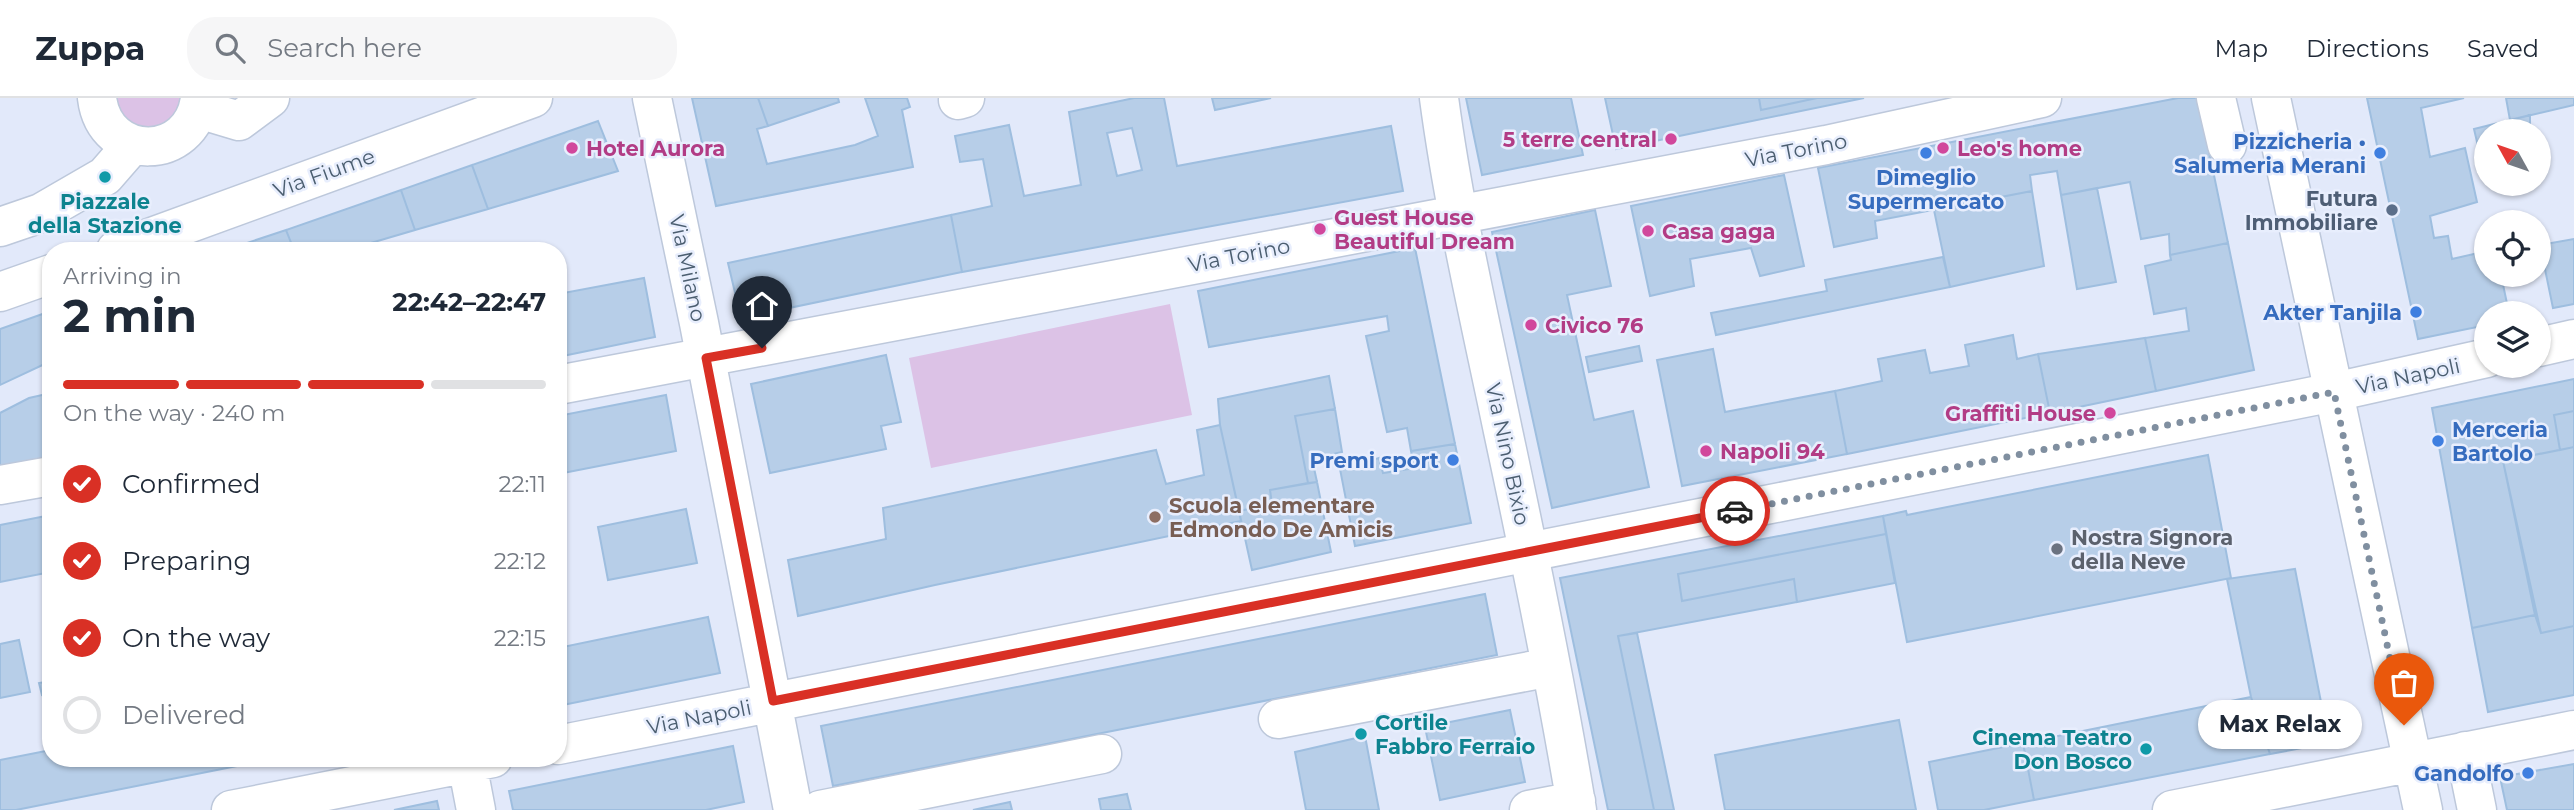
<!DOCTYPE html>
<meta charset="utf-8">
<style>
:root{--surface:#fff;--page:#f6f6f7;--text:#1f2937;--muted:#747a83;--line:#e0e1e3;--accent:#d93025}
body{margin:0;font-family:Montserrat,sans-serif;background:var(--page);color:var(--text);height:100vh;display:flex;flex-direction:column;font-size:26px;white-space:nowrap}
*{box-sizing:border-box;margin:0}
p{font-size:23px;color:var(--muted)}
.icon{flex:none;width:38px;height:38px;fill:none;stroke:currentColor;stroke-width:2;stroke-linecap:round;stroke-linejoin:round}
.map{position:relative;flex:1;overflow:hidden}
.details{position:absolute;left:42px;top:144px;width:525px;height:525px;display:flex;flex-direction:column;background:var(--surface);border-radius:28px;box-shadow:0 2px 5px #0004}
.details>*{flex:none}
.needle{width:46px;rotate:310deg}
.fabs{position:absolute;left:2474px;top:21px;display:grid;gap:14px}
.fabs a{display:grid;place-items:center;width:77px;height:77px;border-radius:50%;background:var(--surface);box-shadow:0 2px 5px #0004;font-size:35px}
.pin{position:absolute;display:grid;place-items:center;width:60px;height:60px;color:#fff;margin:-72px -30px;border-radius:50% 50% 50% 0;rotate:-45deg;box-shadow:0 0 7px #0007}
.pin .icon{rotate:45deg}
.courier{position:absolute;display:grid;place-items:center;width:70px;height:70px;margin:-35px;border:5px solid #d93025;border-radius:50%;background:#fff;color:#222;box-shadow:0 2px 9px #0007}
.bubble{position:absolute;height:49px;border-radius:24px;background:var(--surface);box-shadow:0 2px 5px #0004;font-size:23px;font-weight:700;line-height:49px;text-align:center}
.overview em{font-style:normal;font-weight:700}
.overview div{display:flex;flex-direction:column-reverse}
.overview{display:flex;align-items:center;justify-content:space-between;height:119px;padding:0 21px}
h1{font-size:46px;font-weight:700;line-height:52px}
.bar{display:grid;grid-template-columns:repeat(4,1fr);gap:10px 7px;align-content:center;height:84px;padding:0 21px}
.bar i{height:9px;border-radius:5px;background:var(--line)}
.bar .current{background:var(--accent)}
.bar p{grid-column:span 4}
ol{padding:0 21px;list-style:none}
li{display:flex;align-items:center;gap:21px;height:77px}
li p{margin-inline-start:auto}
li .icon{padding:7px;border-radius:50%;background:var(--accent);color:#fff;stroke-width:4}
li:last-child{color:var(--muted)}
li i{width:38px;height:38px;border:4px solid var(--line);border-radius:50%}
header{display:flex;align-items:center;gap:42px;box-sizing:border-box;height:98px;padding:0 35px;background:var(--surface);border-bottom:2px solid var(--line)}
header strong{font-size:33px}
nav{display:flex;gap:38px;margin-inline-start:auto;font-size:24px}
.search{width:490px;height:63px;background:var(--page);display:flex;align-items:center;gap:18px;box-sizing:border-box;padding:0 24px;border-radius:28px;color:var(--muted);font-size:26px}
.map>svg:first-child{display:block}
.grass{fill:#dcc2e6}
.building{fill:#b7cee8;stroke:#9ebedf;stroke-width:2;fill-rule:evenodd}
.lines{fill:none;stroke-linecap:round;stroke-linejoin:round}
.minor-casing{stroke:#bdc8db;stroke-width:41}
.minor{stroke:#fff;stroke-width:38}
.done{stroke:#808fa0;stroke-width:7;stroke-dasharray:0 12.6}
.route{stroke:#d93025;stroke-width:9}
.hotel-dot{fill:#d1479c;stroke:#e8eefd;stroke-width:2.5}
.shop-dot{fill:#3f7fe0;stroke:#e8eefd;stroke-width:2.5}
.culture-dot{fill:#0f9aa8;stroke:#e8eefd;stroke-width:2.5}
.service-dot{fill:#5c6f8a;stroke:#e8eefd;stroke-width:2.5}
.education-dot{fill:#8d6e63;stroke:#e8eefd;stroke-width:2.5}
.worship-dot{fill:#6b7280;stroke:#e8eefd;stroke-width:2.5}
.labels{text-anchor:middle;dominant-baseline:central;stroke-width:5;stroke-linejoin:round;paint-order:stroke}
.hotel-label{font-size:21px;font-weight:bold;fill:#b23c85;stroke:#e8eefd;text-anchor:start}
.shop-label{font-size:21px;font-weight:bold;fill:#366cbe;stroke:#e8eefd;text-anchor:end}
.street-label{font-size:21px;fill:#4b5e70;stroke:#e8eefd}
.service-label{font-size:21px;font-weight:bold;fill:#4e5e75;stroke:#e8eefd;text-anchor:end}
.culture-label{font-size:21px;font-weight:bold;fill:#0d838f;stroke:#e8eefd}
.education-label{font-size:21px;font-weight:bold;fill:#785e54;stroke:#e8eefd;text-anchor:start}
.worship-label{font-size:21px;font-weight:bold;fill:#5b616d;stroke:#e8eefd;text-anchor:start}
</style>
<header>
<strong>Zuppa</strong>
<div class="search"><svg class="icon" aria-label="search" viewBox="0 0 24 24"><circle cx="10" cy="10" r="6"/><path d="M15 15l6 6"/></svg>Search here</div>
<nav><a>Map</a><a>Directions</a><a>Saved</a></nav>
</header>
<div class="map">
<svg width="2574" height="712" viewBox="0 0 2574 712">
<rect width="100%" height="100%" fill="#e2e9fa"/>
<path class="grass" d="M114 0H183L170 25 148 32 127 24Z
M1170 206 1192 317 931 370 909 260Z"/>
<path class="building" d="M692 0H758L768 28 757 31 767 66 855 47 878 38 865 0H907L910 9 902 12 913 69 716 108Z
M758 0H838L839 4 768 28Z
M1134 0H1164L1177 68 1391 28 1403 93 962 174 951 117 992 108 983 61 960 64 955 38 1009 27 1024 98 1081 87 1069 14ZM1132 30 1142 72 1117 78 1107 35Z
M1212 0H1271L1215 12Z
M1466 0H1571L1583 57 1482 77Z
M1605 0H1759L1761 12 1817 0H1864L1616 51Z
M1759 0H1817L1761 12Z
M2178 0H2198L2228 145 2170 157 2169 136 2141 141 2130 84 2061 97 2057 73 2030 77 2032 93 1875 123 1877 140 1834 149 1818 70Z
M2367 0H2464L2421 10 2430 59 2465 50 2477 104 2430 118 2434 140 2448 138 2452 161 2487 153V177H2501L2509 215H2487V227L2418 241Z
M2506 0H2574V7L2510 22Z
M2530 17V33H2487V73L2484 74 2474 31Z
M598 23 618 73 488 111 472 67Z
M472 67 488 111 415 132 401 92Z
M1784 77 1804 168 1760 178 1751 150 1690 161 1694 188 1650 198 1631 108Z
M2097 90 2116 184 2077 191 2061 97Z
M401 92 415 132 347 152H294L286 132Z
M2032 93 2044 168 1950 189 1934 112Z
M1595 112 1611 188 1567 197 1594 322 1633 313 1649 389 1552 410 1492 134Z
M951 117 962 174 741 220 728 165Z
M286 132 294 152H226Z
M2574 141V206L2553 210 2540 147Z
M2228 145 2254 272 2156 293 2145 240 2189 233 2186 210 2154 216 2145 168 2171 162 2170 157Z
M1415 150 1455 346 1411 353 1407 330 1387 334 1366 238 1389 233 1387 218 1209 249 1198 193Z
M1943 159 1950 189 1716 237 1711 215 1827 193 1825 182Z
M644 180 655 239 558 259V196Z
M51 213V263L0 287V231Z
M2013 237 2017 261 2038 256 2050 315 1847 356 1835 293 1882 283 1878 261 1925 252 1930 275 1969 268 1965 247Z
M2145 240 2156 293 2050 315 2038 256Z
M1639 248 1642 263 1589 274 1586 259Z
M1713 251 1725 314 1835 293 1847 356 1682 388 1657 262Z
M886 257 901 324 881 328 886 351 770 375 751 286Z
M1329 278 1335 311 1295 318 1308 385 1270 392 1272 406 1239 413 1220 327 1218 301Z
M2574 281V313L2554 317 2560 352 2503 363 2535 517 2472 530 2432 310Z
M51 295V359L0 369V315L29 300Z
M666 297 676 353 558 376V318Z
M1335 311 1342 354 1312 361 1317 384 1308 385 1295 318Z
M2574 313V349L2560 352 2554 317Z
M1220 327 1241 423 935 487 798 518 788 462 886 441 883 410 1156 352 1166 386 1204 377 1197 332Z
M1455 346 1471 425 1355 448 1340 371 1379 360 1383 375 1415 370 1411 353Z
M2574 349V528L2541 535 2503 363Z
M2208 357 2231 480 1907 544 1883 418 1906 413 1907 417Z
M1317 384 1331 454 1252 472 1239 413 1272 406 1270 392Z
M686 411 697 465 608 482 598 429Z
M51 417V474L0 484V427Z
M1883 418 1886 436 1678 476 1682 503 1794 481 1797 504 1618 538 1654 712H1608L1560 480Z
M1886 436 1895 485 1797 504 1794 481 1682 503 1678 476Z
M2295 471 2329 645 2270 656 2251 599 2227 481Z
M1485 496 1497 557 833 688 821 628Z
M2535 517 2541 535 2574 528V597L2488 614 2472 530Z
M708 519 720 575 558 608V550Z
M1637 535 1674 712H1654L1618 538Z
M19 542 30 594 0 600V546Z
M51 583V595L42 597 39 585Z
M2251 599 2270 656 2034 702 2023 645Z
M1510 612 1525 684 1440 702 1425 629Z
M1899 622 1916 712H1725L1715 657Z
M1365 638 1379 712H1306L1295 654Z
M2023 645 2034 702 1984 712H1938L1929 664Z
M733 648 744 704 706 712H513L509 693Z
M51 652V660H277L16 712H0V662Z
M2574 666V712H2507L2500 679Z
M1127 696 1131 712H1101L1099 701Z
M437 703 439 712H394Z
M1010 704 1012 712H973Z"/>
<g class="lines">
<g class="minor-casing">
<path id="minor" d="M97 0C105 65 192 64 200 0
M652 0 699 225 793 712
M1439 0C1454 112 1480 222 1503 333 1530 459 1556 585 1577 712
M2216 0 2227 47
M2271 0 2423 712
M958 2 965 0
M199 11 239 23 270 0
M0 129 41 115 105 78 132 47
M116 152 533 0
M0 194 51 176
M2539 249 2574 241
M558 287 1826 47 2042 0
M0 387 51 378
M1278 621 1551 569
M558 647 2334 294 2487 260
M2465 653 2477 712
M466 660 476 712
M231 712 493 660
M820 712 1102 656
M1529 712 1576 703
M2172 712 2574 632"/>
</g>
<use href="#minor" class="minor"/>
</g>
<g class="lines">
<path class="done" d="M1735 413 2334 294 2404 627"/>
<path class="route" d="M762 250 706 260 773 603 1735 413"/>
</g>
<g class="hotel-dot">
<circle cx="1671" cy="41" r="7"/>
<circle cx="572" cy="50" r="7"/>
<circle cx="1943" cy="50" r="7"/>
<circle cx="1320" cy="131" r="7"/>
<circle cx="1648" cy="133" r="7"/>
<circle cx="1531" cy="227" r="7"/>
<circle cx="2110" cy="315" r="7"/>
<circle cx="1706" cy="353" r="7"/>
</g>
<g class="shop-dot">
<circle cx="1926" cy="55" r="7"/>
<circle cx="2380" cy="55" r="7"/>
<circle cx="2416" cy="214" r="7"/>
<circle cx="2438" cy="343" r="7"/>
<circle cx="1453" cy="362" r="7"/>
<circle cx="2528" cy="675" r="7"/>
</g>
<g class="culture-dot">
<circle cx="105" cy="79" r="7"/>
<circle cx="1361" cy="636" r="7"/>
<circle cx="2146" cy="651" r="7"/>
</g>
<circle class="service-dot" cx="2392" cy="112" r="7"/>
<circle class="education-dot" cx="1155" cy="419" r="7"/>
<circle class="worship-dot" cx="2057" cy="451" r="7"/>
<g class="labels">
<g class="hotel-label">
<text x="1657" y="41" text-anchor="end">5 terre central</text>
<text x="586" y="50">Hotel Aurora</text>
<text x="1957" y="50">Leo's home</text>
<text x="1334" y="119">Guest House<tspan x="1334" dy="24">Beautiful Dream</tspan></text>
<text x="1662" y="133">Casa gaga</text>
<text x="1545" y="227">Civico 76</text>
<text x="2096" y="315" text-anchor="end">Graffiti House</text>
<text x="1720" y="353">Napoli 94</text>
</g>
<g class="shop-label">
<text x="2366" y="43">Pizzicheria •<tspan x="2366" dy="24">Salumeria Merani</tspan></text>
<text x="1926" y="79" text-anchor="middle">Dimeglio<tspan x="1926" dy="24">Supermercato</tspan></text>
<text x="2402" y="214">Akter Tanjila</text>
<text x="2452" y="331" text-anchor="start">Merceria<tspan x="2452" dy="24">Bartolo</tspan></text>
<text x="1439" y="362">Premi sport</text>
<text x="2514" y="675">Gandolfo</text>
</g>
<g class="street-label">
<text transform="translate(1796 52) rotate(-11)">Via Torino</text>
<text transform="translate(324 75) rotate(-20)">Via Fiume</text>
<text transform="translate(1239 157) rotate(-11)">Via Torino</text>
<text transform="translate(688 170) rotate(78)">Via Milano</text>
<text transform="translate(2408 278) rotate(-12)">Via Napoli</text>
<text transform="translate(1508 356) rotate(78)">Via Nino Bixio</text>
<text transform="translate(699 619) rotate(-11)">Via Napoli</text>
</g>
<g class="service-label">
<text x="2378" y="100">Futura<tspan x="2378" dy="24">Immobiliare</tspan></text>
</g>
<g class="culture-label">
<text x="105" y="103">Piazzale<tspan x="105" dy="24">della Stazione</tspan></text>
<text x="1375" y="624" text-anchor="start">Cortile<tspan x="1375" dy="24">Fabbro Ferraio</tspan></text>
<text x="2132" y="639" text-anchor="end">Cinema Teatro<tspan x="2132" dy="24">Don Bosco</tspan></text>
</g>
<g class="education-label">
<text x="1169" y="407">Scuola elementare<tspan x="1169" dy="24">Edmondo De Amicis</tspan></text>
</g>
<g class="worship-label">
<text x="2071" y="439">Nostra Signora<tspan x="2071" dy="24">della Neve</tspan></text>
</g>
</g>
</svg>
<div class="fabs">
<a><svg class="needle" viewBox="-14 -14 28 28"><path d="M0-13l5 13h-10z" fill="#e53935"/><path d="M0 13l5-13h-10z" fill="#747a83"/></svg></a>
<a><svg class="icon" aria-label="locate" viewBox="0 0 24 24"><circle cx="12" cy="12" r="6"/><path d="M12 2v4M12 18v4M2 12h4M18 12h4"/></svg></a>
<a><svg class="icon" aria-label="layers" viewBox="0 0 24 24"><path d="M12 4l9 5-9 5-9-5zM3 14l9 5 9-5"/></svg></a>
</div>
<div class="pin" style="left:2404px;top:627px;background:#ea580c"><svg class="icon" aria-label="bag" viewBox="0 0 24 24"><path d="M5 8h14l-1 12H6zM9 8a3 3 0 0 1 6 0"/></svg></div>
<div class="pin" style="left:762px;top:250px;background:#1f2937"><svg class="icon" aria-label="home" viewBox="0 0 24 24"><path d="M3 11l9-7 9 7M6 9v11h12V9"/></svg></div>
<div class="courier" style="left:1735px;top:413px"><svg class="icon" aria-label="car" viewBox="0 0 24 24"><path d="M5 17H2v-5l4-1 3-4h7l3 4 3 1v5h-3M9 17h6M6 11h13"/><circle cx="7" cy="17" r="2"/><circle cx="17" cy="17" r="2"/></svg></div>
<div class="bubble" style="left:2198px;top:602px;width:164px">Max Relax</div>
<section class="details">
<div class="overview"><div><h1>2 min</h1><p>Arriving in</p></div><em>22:42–22:47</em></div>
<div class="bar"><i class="current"></i><i class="current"></i><i class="current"></i><i></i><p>On the way · 240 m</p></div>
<ol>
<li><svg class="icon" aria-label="check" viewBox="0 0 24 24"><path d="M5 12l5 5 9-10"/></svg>Confirmed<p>22:11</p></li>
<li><svg class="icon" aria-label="check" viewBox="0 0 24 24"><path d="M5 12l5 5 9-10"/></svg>Preparing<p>22:12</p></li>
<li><svg class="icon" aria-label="check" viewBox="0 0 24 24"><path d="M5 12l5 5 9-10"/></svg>On the way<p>22:15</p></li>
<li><i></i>Delivered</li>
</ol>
</section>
</div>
